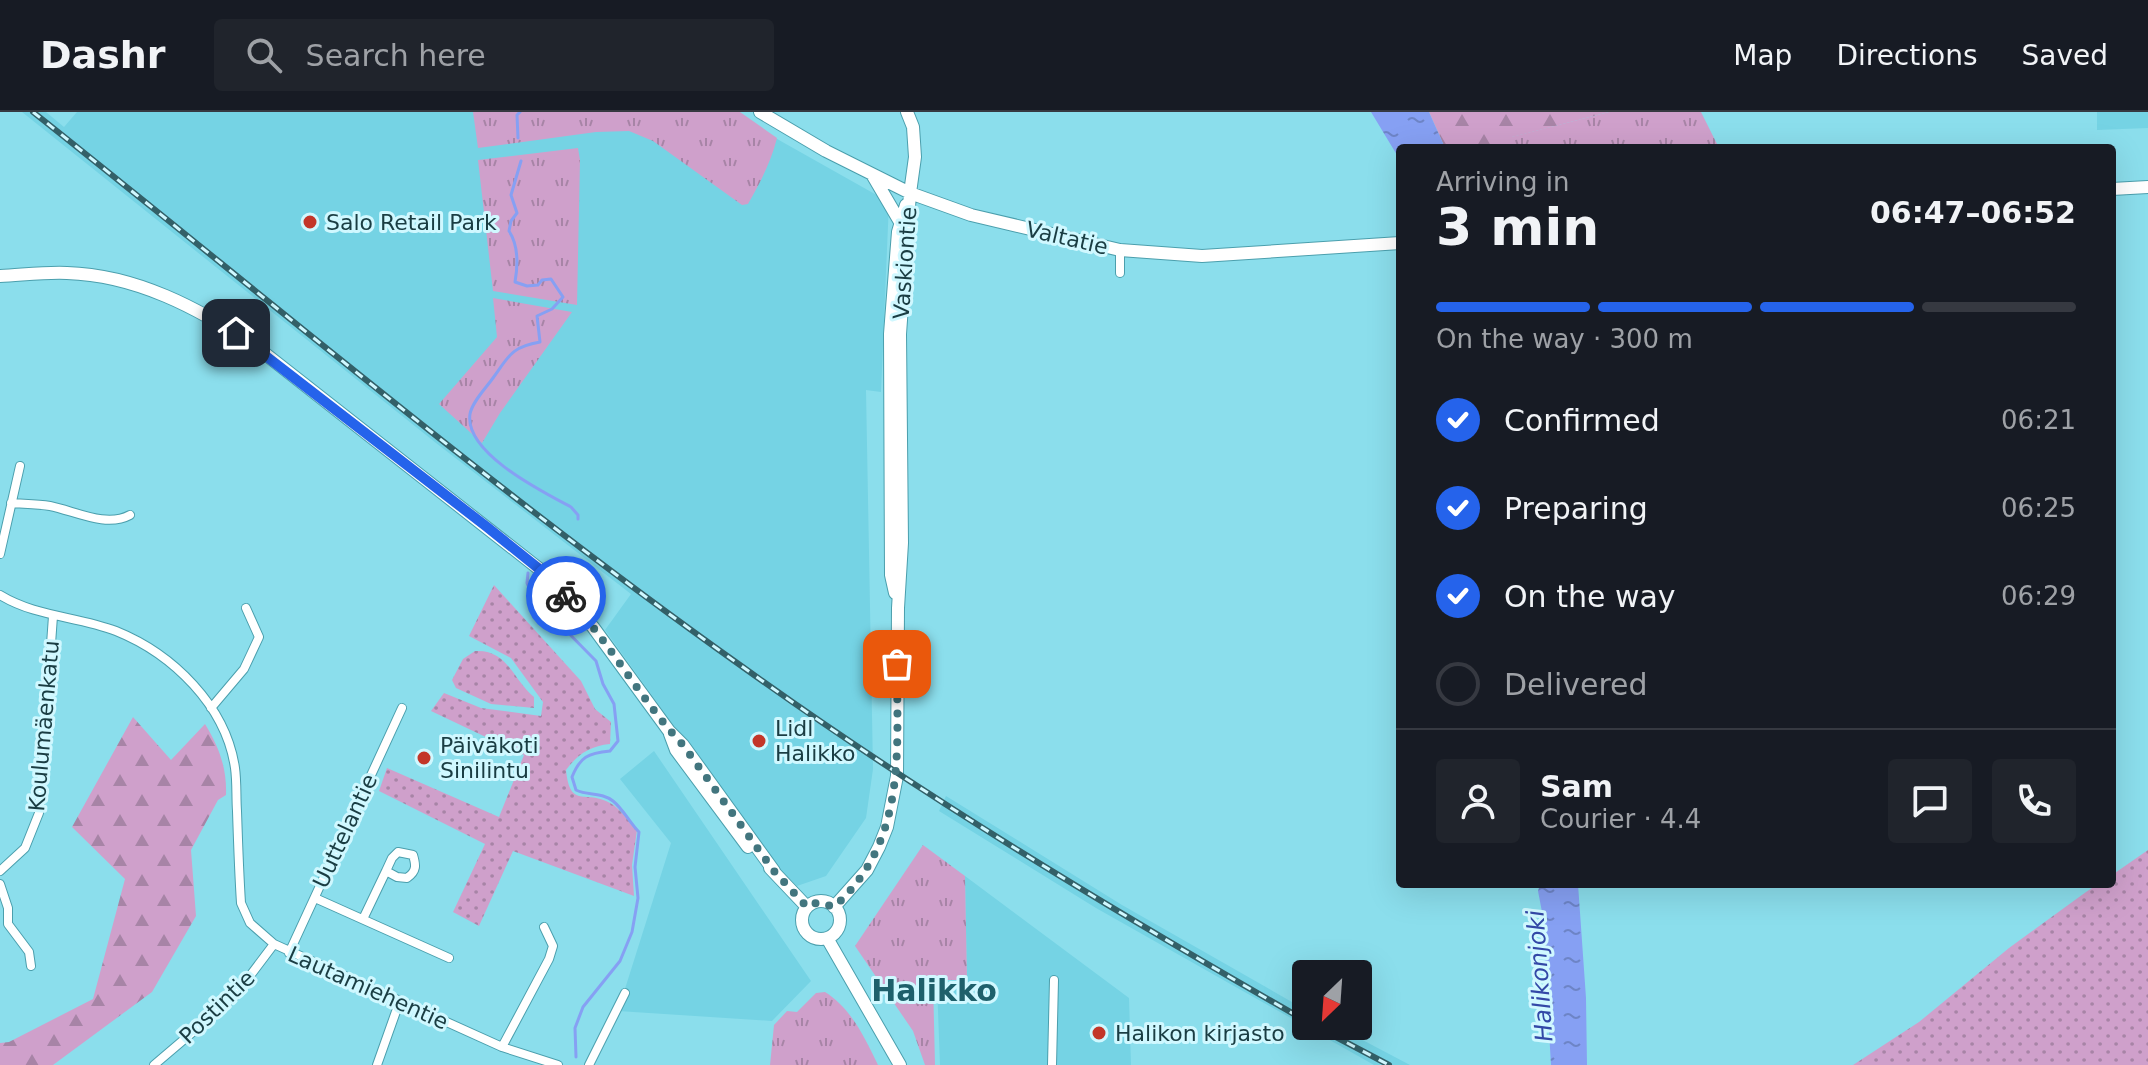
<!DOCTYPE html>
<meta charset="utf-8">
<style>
:root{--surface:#171b24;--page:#20242c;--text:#f1f3f6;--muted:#9ea1a6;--line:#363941;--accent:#2563eb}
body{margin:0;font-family:"DejaVu Sans",sans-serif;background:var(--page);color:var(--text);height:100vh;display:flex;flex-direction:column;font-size:30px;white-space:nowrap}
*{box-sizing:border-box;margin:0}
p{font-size:26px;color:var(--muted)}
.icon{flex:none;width:44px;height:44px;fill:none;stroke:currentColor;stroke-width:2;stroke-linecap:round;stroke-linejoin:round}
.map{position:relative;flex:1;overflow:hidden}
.details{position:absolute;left:1396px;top:32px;width:720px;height:744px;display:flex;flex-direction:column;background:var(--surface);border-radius:8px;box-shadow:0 8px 32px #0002}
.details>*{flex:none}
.needle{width:52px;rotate:205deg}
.tools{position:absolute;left:1292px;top:848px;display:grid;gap:16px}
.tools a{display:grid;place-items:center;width:80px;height:80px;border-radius:8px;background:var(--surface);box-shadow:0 8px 32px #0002;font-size:40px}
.pin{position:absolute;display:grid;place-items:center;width:68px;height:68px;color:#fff;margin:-34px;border-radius:16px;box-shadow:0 4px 12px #0006}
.courier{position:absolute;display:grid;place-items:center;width:80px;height:80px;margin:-40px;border:6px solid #2563eb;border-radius:50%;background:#fff;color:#222;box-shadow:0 2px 10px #0007}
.summary em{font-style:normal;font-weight:700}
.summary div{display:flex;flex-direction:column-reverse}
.summary{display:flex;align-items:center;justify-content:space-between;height:136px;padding:0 40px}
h1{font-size:52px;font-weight:700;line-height:60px}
.bar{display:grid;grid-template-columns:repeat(4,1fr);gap:12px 8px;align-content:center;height:96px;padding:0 40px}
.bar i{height:10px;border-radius:6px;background:var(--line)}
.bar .on{background:var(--accent)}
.bar p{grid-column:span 4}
.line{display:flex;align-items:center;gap:20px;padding:0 40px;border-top:2px solid var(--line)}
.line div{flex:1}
.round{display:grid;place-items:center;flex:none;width:84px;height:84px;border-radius:8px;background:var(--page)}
ol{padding:0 40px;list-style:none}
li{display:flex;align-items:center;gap:24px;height:88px}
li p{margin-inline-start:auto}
li .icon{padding:8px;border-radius:50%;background:var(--accent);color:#fff;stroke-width:4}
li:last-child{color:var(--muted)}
li i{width:44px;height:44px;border:4px solid var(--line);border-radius:50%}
header{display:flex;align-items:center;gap:48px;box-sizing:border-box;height:112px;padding:0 40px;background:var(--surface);border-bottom:2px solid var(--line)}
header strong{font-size:38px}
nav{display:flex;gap:44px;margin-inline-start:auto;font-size:28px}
.search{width:560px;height:72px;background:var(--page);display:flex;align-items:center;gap:20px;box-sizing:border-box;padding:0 28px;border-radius:8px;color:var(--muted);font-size:30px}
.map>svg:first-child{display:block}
.built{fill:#75d3e4}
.grass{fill:url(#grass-tufts)}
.forest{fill:url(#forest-firs)}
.park{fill:url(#park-dots)}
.water{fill:url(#water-ripples)}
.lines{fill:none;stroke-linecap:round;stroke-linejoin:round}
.stream{stroke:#86a0f3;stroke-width:3}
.street-casing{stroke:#4b9fad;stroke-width:10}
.secondary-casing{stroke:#4b9fad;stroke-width:14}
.street{stroke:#fff;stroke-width:8}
.secondary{stroke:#fff;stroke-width:12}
.rail-casing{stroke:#336068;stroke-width:6}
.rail{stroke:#d0f8ff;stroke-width:3;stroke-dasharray:9;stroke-linecap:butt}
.done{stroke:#42757e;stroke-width:8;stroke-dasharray:0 14.4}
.route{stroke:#2563eb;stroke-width:10}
.poi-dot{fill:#c33629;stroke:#d0f8ff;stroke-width:3}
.labels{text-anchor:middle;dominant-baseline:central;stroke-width:6;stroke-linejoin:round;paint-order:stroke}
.poi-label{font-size:22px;fill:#1a3d43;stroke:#d0f8ff;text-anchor:start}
.street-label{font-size:22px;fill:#1a3d43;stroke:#d0f8ff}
.water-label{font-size:24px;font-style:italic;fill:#3348a7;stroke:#d0f8ff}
.district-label{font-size:30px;font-weight:bold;fill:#1e606b;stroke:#d0f8ff}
</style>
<header>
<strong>Dashr</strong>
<div class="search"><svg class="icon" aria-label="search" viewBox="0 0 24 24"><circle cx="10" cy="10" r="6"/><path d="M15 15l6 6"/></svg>Search here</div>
<nav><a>Map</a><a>Directions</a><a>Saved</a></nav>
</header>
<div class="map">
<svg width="2148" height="953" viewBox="0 0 2148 953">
<defs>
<pattern id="grass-tufts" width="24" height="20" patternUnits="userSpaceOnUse" patternTransform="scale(2)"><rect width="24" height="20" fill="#cfa0cb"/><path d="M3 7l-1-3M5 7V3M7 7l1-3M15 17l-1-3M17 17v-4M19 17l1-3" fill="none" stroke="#a784a6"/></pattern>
<pattern id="forest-firs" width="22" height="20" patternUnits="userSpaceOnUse" patternTransform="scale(2)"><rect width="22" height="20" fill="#cfa0cb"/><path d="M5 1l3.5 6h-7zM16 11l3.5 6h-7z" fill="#a784a6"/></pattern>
<pattern id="park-dots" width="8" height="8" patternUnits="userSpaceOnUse" patternTransform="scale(2)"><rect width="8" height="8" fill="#cfa0cb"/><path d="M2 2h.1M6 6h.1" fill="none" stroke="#a784a6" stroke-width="1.8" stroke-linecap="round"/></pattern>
<pattern id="water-ripples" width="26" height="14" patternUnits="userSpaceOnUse" patternTransform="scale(2)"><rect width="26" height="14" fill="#86a0f3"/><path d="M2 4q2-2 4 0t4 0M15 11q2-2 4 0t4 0" fill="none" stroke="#6d84c6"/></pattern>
</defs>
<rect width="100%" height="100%" fill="#8bdeec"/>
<path class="built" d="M22 0H46L64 15 77 0H729L889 90 881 280 866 278 873 657 866 706 826 764 797 774 770 747 605 518 631 482 436 331Z
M2097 0H2148V16L2097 18Z
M654 639 811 869 772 909 618 899 671 731 620 667Z
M946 684 1122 793 1306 898V914H1336L1410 953H1374L1096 796 939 699Z
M965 764 1129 886 1131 953H940L937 872 967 873Z"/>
<path class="grass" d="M473 0H740L777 26C771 50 760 71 748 92L742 93 653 29 629 19 596 20 478 36Z
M1609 0H1701L1719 36H1516L1511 25Z
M578 36 580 48 577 193 493 179 478 48Z
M493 186 572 200 500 301 482 331 439 292 497 225Z
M923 733 965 764 967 868H933L935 953H925L913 919 855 834Z
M825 880C851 896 865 926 878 953H770L774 913 787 899 797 900 816 881Z"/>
<path class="forest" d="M1429 0H1609L1512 25 1516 36H1445Z
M133 605 171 648 205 612C219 635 227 656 226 683L218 688 191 738 196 804 152 880 53 953H0V931L9 930 93 887 125 767 72 715Z"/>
<path class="park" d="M494 473 581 569 595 597 611 610 610 632C590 634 578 642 566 658 570 698 586 677 610 691 620 696 629 710 637 718L632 753 634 784 513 739 479 814 453 800 485 732 379 679 387 656 499 705 524 643 431 599 444 581 481 596 541 604 543 590 511 546 469 524Z
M475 539C508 537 513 568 534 585V596L491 592 456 576 452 568 463 547Z
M2148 738V953H1853L1919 910 2009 836 2086 780 2098 772H2112V763Z"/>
<path class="water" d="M1371 0H1429L1445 36H1400V48Z
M1540 772H1578L1586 886 1587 953H1551L1542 800 1538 779Z"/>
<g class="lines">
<path class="stream" d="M518 26 517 3 520 0
M521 49 511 83 517 101 511 109 509 119C519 134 518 153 515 170L527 174 538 173 542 168 551 167 563 185 552 197 537 204 540 230C511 235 509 244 493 266 486 276 472 290 470 302 464 341 543 380 571 395L578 403V407
M528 461 527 471 534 486 596 549 603 572 614 592 618 629 610 639C588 641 580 645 572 665L576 678C588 684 602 680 613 689 623 697 630 711 639 720L635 755 638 786 632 820 620 849 583 895 575 916 576 945"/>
<g class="street-casing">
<path id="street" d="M1120 138V161
M11 391C24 392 37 392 50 394 75 399 106 416 130 403
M0 442 20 354
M0 483C36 505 77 504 116 519 173 542 226 594 235 656 237 670 236 685 237 699 238 730 239 760 241 791L250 811 274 832 502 935 558 953
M211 596 244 557 259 525 246 496
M0 759 25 736 39 701 53 504
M0 772 8 796V812L29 840 31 854
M315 786 449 846
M363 807 386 759 397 765 407 766C417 759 416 753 413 743L398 740 392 746 386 759
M289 841 402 596
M502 935 549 847 553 834 544 815
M154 953 234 885 274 832
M377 953 399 891
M589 953 625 881
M1052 953 1054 868"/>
</g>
<g class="secondary-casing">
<path id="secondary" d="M760 0 826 39 910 81 971 103 1120 138 1202 144 1400 131
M873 64 900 110
M2112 77 2148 75
M0 164C22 163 45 160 67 161 136 163 198 196 254 233L538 456 593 515 669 619 683 633 774 759
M895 481 891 463 890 222 898 120 906 93
M670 622 676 638 748 735
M770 756 807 795
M802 808a19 19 0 1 1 38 0a19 19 0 1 1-38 0Z
M834 795 867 758 879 735 887 715 897 664 898 496 902 431 900 222 910 81 915 45 913 15 907 0
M827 826 900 953"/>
</g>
<use href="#street" class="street"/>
<use href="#secondary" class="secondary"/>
<g class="rail-casing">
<path id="rail" d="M33 0C267 186 496 380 740 553 921 683 1112 798 1306 909
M1315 914 1389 953"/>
</g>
<use href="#rail" class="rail"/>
</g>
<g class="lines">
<path class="done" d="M566 484C610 530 640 587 683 633L774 759 807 795 818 790 834 795C907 729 897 641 897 552"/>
<path class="route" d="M236 221 487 415 538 456 566 484"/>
</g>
<g class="poi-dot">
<circle cx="310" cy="110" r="8"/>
<circle cx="759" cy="629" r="8"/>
<circle cx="424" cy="646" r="8"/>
<circle cx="1099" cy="921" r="8"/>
</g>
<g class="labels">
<g class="poi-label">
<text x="326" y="110">Salo Retail Park</text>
<text x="775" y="616">Lidl<tspan x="775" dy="25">Halikko</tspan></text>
<text x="440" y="633">Päiväkoti<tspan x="440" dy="25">Sinilintu</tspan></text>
<text x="1115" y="921">Halikon kirjasto</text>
</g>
<g class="street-label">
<text transform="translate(1067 126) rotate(13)">Valtatie</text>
<text transform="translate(905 151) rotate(-86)">Vaskiontie</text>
<text transform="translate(44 614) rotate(-85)">Koulumäenkatu</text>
<text transform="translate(345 719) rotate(-65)">Uuttelantie</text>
<text transform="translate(368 876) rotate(24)">Lautamiehentie</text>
<text transform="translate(217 895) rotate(-44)">Postintie</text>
</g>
<g class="water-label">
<text transform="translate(1540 864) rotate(-94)">Halikonjoki</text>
</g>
<g class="district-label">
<text x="934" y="878">Halikko</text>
</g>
</g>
</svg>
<div class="tools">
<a><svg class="needle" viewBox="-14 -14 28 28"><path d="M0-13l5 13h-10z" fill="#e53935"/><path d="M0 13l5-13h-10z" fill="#9ea1a6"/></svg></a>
</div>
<div class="pin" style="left:897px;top:552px;background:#ea580c"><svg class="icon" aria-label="bag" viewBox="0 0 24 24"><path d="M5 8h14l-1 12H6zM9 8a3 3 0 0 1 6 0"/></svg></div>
<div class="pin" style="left:236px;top:221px;background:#1f2937"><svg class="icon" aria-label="home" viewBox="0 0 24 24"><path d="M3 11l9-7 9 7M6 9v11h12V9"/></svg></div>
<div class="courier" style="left:566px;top:484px"><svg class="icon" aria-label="bike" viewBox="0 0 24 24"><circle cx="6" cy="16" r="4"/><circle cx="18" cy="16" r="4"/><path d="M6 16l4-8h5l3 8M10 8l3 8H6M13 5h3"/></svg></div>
<section class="details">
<div class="summary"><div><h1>3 min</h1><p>Arriving in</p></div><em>06:47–06:52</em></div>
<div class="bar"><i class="on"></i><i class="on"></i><i class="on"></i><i></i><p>On the way · 300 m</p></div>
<ol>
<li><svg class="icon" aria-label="check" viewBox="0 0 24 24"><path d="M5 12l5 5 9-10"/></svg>Confirmed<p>06:21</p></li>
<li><svg class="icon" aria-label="check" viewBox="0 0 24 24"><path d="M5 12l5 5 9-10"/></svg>Preparing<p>06:25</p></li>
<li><svg class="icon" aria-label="check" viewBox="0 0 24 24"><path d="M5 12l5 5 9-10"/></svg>On the way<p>06:29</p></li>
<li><i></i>Delivered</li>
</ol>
<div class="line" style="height:144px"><a class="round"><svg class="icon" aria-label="person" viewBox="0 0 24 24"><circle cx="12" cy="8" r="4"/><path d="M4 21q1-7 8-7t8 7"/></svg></a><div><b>Sam</b><p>Courier · 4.4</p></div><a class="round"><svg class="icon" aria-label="chat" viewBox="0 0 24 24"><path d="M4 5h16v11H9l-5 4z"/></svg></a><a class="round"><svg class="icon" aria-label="phone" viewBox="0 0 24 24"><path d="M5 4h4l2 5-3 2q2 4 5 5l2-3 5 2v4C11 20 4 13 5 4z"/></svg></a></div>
</section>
</div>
